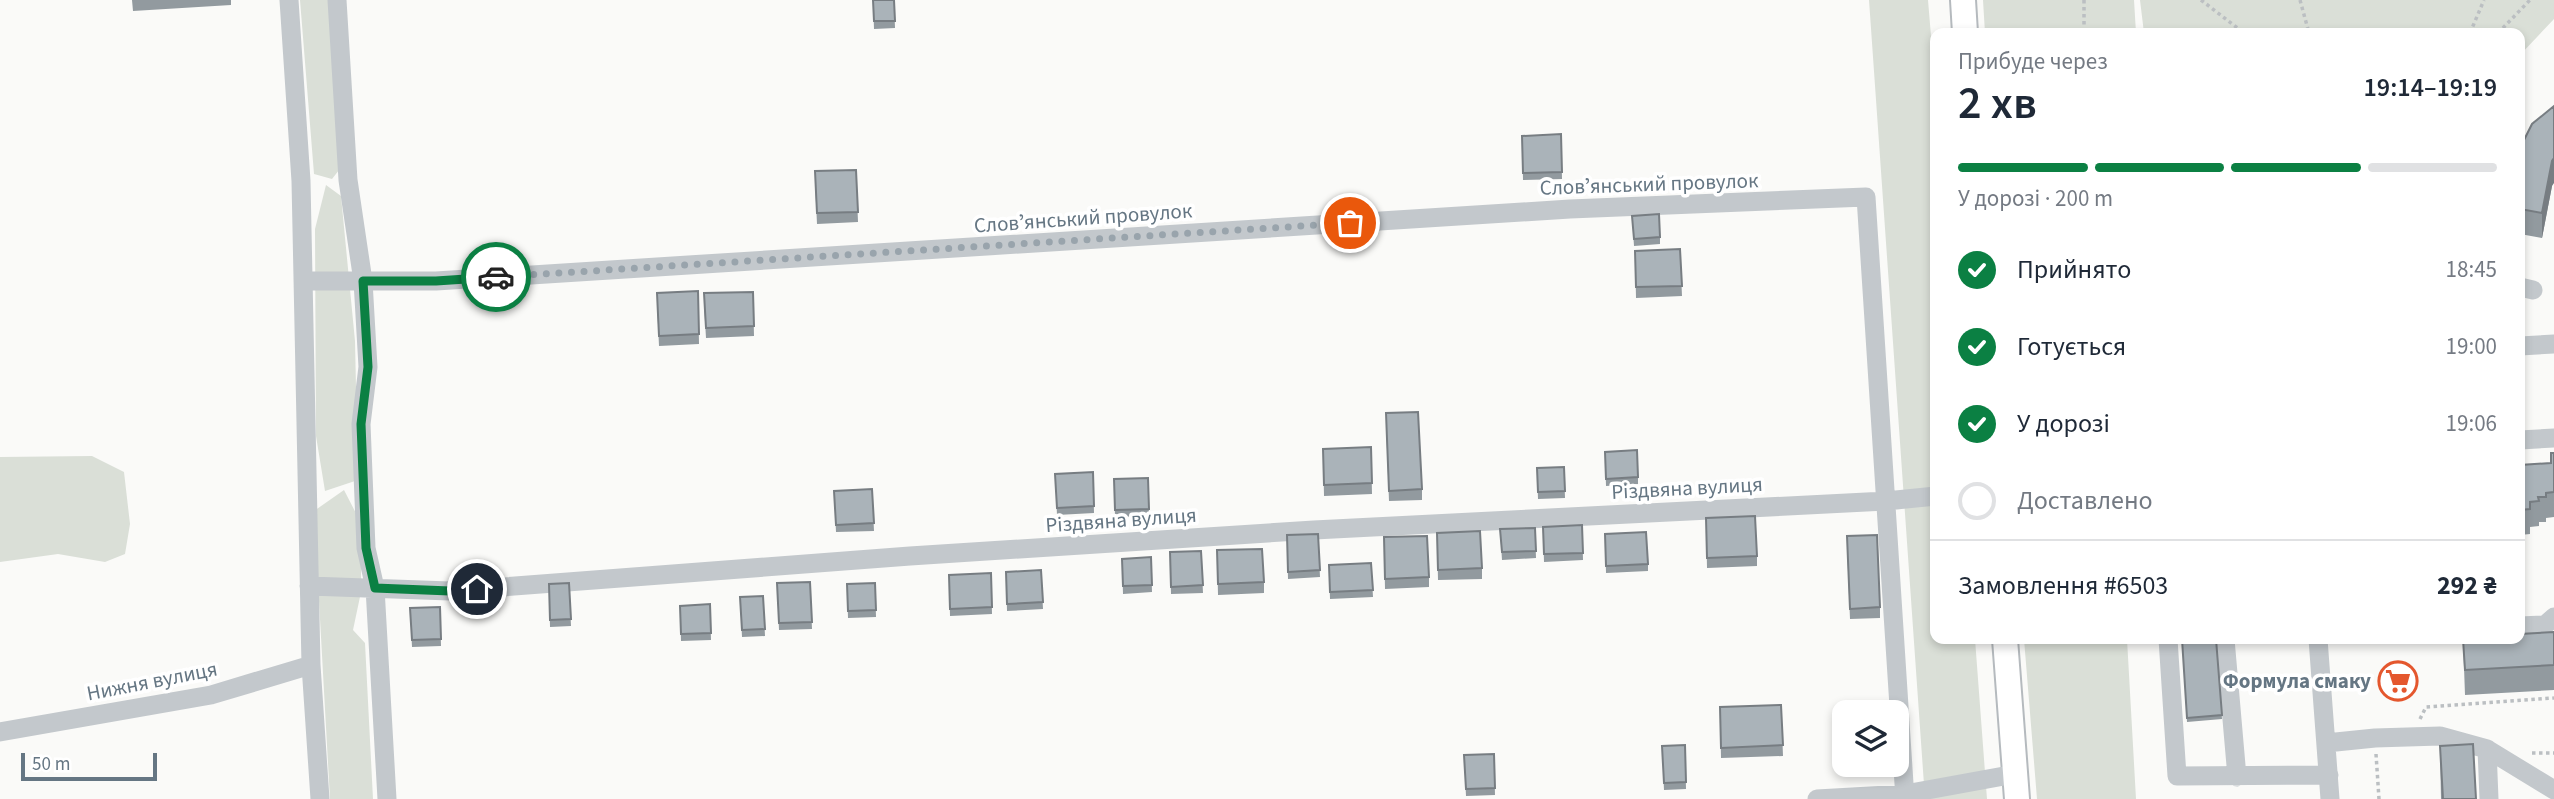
<!DOCTYPE html>
<html lang="uk">
<meta charset="utf-8">
<style>
:root{--surface:#fff;--page:#f2f2f3;--text:#1f2937;--muted:#747a83;--line:#e0e1e3;--accent:#0b8043}
body{margin:0;font-family:"Source Sans 3",sans-serif;background:var(--page);color:var(--text);height:100vh;display:flex;flex-direction:column;font-size:26px;white-space:nowrap}
*{box-sizing:border-box;margin:0}
p{font-size:23px;color:var(--muted)}
.icon{flex:none;width:38px;height:38px;fill:none;stroke:currentColor;stroke-width:2;stroke-linecap:round;stroke-linejoin:round}
.map{position:relative;flex:1;overflow:hidden}
.sheet{position:absolute;left:1930px;top:28px;width:595px;height:616px;display:flex;flex-direction:column;background:var(--surface);border-radius:14px;box-shadow:0 4px 10px #0003}
.sheet>*{flex:none}
.tools{position:absolute;left:1832px;top:700px;display:grid;gap:14px}
.tools a{display:grid;place-items:center;width:77px;height:77px;border-radius:14px;background:var(--surface);box-shadow:0 4px 10px #0003;font-size:35px}
.scale{position:absolute;left:21px;bottom:18px;width:136px;box-sizing:border-box;padding-left:7px;border:4px solid #657683;border-top:0;font-size:19px;line-height:24px;white-space:nowrap;color:#657683;-webkit-text-stroke:5px #fff;paint-order:stroke}
.pin{position:absolute;display:grid;place-items:center;width:60px;height:60px;color:#fff;margin:-30px;border:4px solid #fff;border-radius:50%;box-shadow:0 2px 7px #0007}
.courier{position:absolute;display:grid;place-items:center;width:70px;height:70px;margin:-35px;border:5px solid #0b8043;border-radius:50%;background:#fff;color:#222;box-shadow:0 2px 9px #0007}
.overview em{font-style:normal;font-weight:600}
.overview div{display:flex;flex-direction:column-reverse}
.overview{display:flex;align-items:center;justify-content:space-between;height:119px;padding:0 28px}
h1{font-size:46px;font-weight:600;line-height:52px}
.bar{display:grid;grid-template-columns:repeat(4,1fr);gap:10px 7px;align-content:center;height:84px;padding:0 28px}
.bar i{height:9px;border-radius:5px;background:var(--line)}
.bar .current{background:var(--accent)}
.bar p{grid-column:span 4}
.line{display:flex;align-items:center;gap:18px;padding:0 28px;border-top:2px solid var(--line)}
.line div{flex:1}
ol{padding:0 28px;list-style:none}
li{display:flex;align-items:center;gap:21px;height:77px}
li p{margin-inline-start:auto}
li .icon{padding:7px;border-radius:50%;background:var(--accent);color:#fff;stroke-width:4}
li:last-child{color:var(--muted)}
li i{width:38px;height:38px;border:4px solid var(--line);border-radius:50%}
.map>svg:first-child{display:block}
.green{fill:#dadfd7}
.lines{fill:none;stroke-linecap:round;stroke-linejoin:round}
.major-casing{stroke:#b5babe;stroke-width:28}
.path{stroke:#bbbfc2;stroke-width:3.5;stroke-dasharray:3.5 3.5;stroke-linecap:butt}
.minor{stroke:#c3c8cc;stroke-width:19}
.major{stroke:#fff;stroke-width:24}
.wall{fill:#929a9f}
.shaded-wall{fill:#777d82}
.building{fill:#aab3b9;stroke:#777d82;stroke-width:2}
.done{stroke:#99a4ac;stroke-width:7;stroke-dasharray:0 12.6}
.route{stroke:#0b8043;stroke-width:9}
.labels{text-anchor:middle;dominant-baseline:central;stroke-width:7;stroke-linejoin:round;paint-order:stroke}
.street-label{font-size:21px;fill:#657683;stroke:#fff}
.poi-label{font-size:21px;font-weight:bold;fill:#657683;stroke:#fff;text-anchor:end}
</style>
<div class="map">
<svg width="2554" height="799" viewBox="0 0 2554 799">
<rect width="100%" height="100%" fill="#fafaf8"/>
<path class="green" d="M300 0H332L343 165 332 179 314 174Z
M1869 0H1928L1936 96V639H1975L1987 799H1925Z
M1983 0H2134L2136 33H1985Z
M2140 0H2554V19L2520 55V33H2144Z
M326 185 341 196 355 341 358 480 325 491 316 436 315 229Z
M92 456 124 472 130 524 125 554 105 562 58 554 0 562V457Z
M344 490 361 523V592L353 630 365 643 373 799H330L314 511Z
M2024 639H2127L2136 799H2037Z"/>
<g class="lines">
<g class="major-casing">
<path id="major" d="M1963 0 1965 33
M2005 639 2017 799"/>
</g>
<path class="path" d="M2084 0V33
M2201 0 2244 33
M2300 0 2309 33
M2470 33 2484 0
M2498 33 2530 0
M2420 719 2426 707 2554 698
M2532 753H2554
M2376 754 2379 799"/>
<path class="minor" d="M289 0 301 181 311 665 320 799
M337 0 348 180 363 281 368 367 361 424 366 548 375 588 387 799
M303 281H436L1570 209 1866 197 1905 799
M2520 287 2533 290
M2520 346 2554 344
M2520 440 2554 438
M309 586 450 591 910 556 1314 530 1886 501 1936 496
M2520 626 2545 625 2554 617
M2168 639 2177 776 2329 775
M2225 639 2237 777
M2318 639 2330 799
M0 732 211 695 311 665
M2326 743 2375 738 2440 736 2487 749 2489 799
M2487 749 2554 790
M1817 799 1905 794 2015 774"/>
<use href="#major" class="major"/>
</g>
<path class="wall" d="M132 0H231V5L133 11Z
M873 0H894L895 28 874 29Z
M1561 134 1562 179 1523 180 1522 136Z
M2520 148 2552 186 2542 238 2520 234Z
M856 170 858 222 817 224 815 182Z
M1632 216 1660 237V244L1634 246Z
M1680 249 1682 296 1636 298 1635 251Z
M698 291 699 344 659 346 657 303Z
M753 292 754 336 706 338 704 304Z
M1386 424 1422 489V500L1389 501Z
M1371 447 1372 494 1324 496 1323 449Z
M1605 452 1638 477V484L1606 486Z
M2551 453H2554V517L2546 518V522H2539V526L2530 527V534L2520 535V465L2551 463Z
M1564 467 1565 498 1538 499 1537 468Z
M1093 472 1094 513 1057 515 1055 474Z
M1148 478 1149 516 1115 517 1114 479Z
M872 489 874 531 836 532 834 491Z
M1706 518 1757 556V566L1707 568Z
M1582 525 1583 560 1544 562 1543 527Z
M1535 528 1536 558 1502 560 1500 529Z
M1437 533 1482 568V579L1438 580Z
M1318 534 1320 577 1288 579 1287 535Z
M1605 534 1648 564V571L1606 573Z
M1384 537 1429 577V587L1385 589Z
M1847 547 1880 607V618L1850 619Z
M1217 550 1264 582V593L1218 595Z
M1201 551 1203 593 1171 594 1170 552Z
M1151 557 1152 592 1123 594 1122 559Z
M1371 563 1373 597 1330 599 1329 565Z
M1041 570 1043 609 1007 611 1006 572Z
M991 573 992 614 950 616 949 575Z
M810 582 812 629 779 630 777 583Z
M569 583 571 626 550 627 549 584Z
M875 583 876 617 848 618 847 584Z
M763 596 765 636 742 637 740 597Z
M710 604 711 640 681 641 680 606Z
M440 607 441 646 412 647 410 608Z
M2554 632V690L2465 695 2463 639Z
M2182 639H2216L2222 719 2187 722Z
M1781 705 1783 756 1721 758 1720 707Z
M1685 745 1686 789 1664 790 1662 746Z
M2440 746 2476 799H2441Z
M1494 754 1495 795 1466 796 1464 755Z"/>
<path class="shaded-wall" d="M2554 158V183L2552 186 2542 238V213L2552 161Z"/>
<path class="building" d="M873 0H894L895 21H874Z
M2554 106V158L2552 161 2542 213 2520 209V148L2532 124Z
M1561 134 1562 172 1523 173 1522 136Z
M856 170 858 212 817 213 815 171Z
M1659 214 1660 237 1634 239 1632 216Z
M1680 249 1682 286 1636 287 1635 251Z
M698 291 699 334 659 336 657 293Z
M753 292 754 326 706 328 704 293Z
M1418 412 1422 489 1389 491 1386 413Z
M1371 447 1372 483 1324 485 1323 449Z
M1637 450 1638 477 1606 479 1605 452Z
M2551 453H2554V492L2546 493V497H2538L2539 501 2530 502V509L2520 510V465L2551 463Z
M1564 467 1565 491 1538 492 1537 468Z
M1093 472 1094 506 1057 508 1055 474Z
M1148 478 1149 509 1115 510 1114 479Z
M872 489 874 523 836 525 834 491Z
M1755 516 1757 556 1707 558 1706 518Z
M1582 525 1583 553 1544 554 1543 527Z
M1535 528 1536 551 1502 552 1500 529Z
M1480 531 1482 568 1438 570 1437 533Z
M1646 532 1648 564 1606 566 1605 534Z
M1318 534 1320 570 1288 572 1287 535Z
M1877 535 1880 607 1850 609 1847 536Z
M1427 536 1429 577 1385 579 1384 537Z
M1262 549 1264 582 1218 584 1217 550Z
M1201 551 1203 585 1171 587 1170 552Z
M1151 557 1152 585 1123 586 1122 559Z
M1371 563 1373 590 1330 592 1329 565Z
M1041 570 1043 602 1007 604 1006 572Z
M991 573 992 607 950 609 949 575Z
M810 582 812 622 779 623 777 583Z
M569 583 571 619 550 620 549 584Z
M875 583 876 610 848 611 847 584Z
M763 596 765 629 742 630 740 597Z
M710 604 711 633 681 634 680 606Z
M440 607 441 639 412 640 410 608Z
M2554 632V665L2465 670 2463 639H2520V634Z
M2182 639H2216L2222 715 2187 718Z
M1781 705 1783 745 1721 748 1720 707Z
M2473 744 2476 799H2443L2440 746Z
M1685 745 1686 782 1664 783 1662 746Z
M1494 754 1495 788 1466 789 1464 755Z"/>
<g class="lines">
<path class="done" d="M496 277 1350 223"/>
<path class="route" d="M477 589 450 591 375 588 366 548 361 424 368 367 363 281H436L496 277"/>
</g>
<defs>
<g id="supermarket-ring" transform="scale(2.0125)"><circle r="9.5" fill="#fff" stroke="#e4572e" stroke-width="1.5"/><path d="M-6-5.5h2.5l.6 2H6L4.5 2H-2.5L-4.4-4H-6ZM-1.5 3.2a1.3 1.3 0 1 0 .1 0ZM3 3.2a1.3 1.3 0 1 0 .1 0Z" fill="#e4572e"/></g>
</defs>
<g fill-rule="evenodd">
<use href="#supermarket-ring" x="2398" y="681"/>
</g>
<g class="labels">
<g class="street-label">
<text transform="translate(1649 184) rotate(-2)">Словʼянський провулок</text>
<text transform="translate(1083 218) rotate(-4)">Словʼянський провулок</text>
<text transform="translate(1687 488) rotate(-3)">Різдвяна вулиця</text>
<text transform="translate(1121 520) rotate(-4)">Різдвяна вулиця</text>
<text transform="translate(152 681) rotate(-11)">Нижня вулиця</text>
</g>
<g class="poi-label">
<text x="2371" y="681">Формула смаку</text>
</g>
</g>
</svg>
<div class="tools">
<a><svg class="icon" aria-label="layers" viewBox="0 0 24 24"><path d="M12 4l9 5-9 5-9-5zM3 14l9 5 9-5"/></svg></a>
</div>
<div class="scale">50 m</div>
<div class="pin" style="left:1350px;top:223px;background:#ea580c"><svg class="icon" aria-label="bag" viewBox="0 0 24 24"><path d="M5 8h14l-1 12H6zM9 8a3 3 0 0 1 6 0"/></svg></div>
<div class="pin" style="left:477px;top:589px;background:#1f2937"><svg class="icon" aria-label="home" viewBox="0 0 24 24"><path d="M3 11l9-7 9 7M6 9v11h12V9"/></svg></div>
<div class="courier" style="left:496px;top:277px"><svg class="icon" aria-label="car" viewBox="0 0 24 24"><path d="M5 17H2v-5l4-1 3-4h7l3 4 3 1v5h-3M9 17h6M6 11h13"/><circle cx="7" cy="17" r="2"/><circle cx="17" cy="17" r="2"/></svg></div>
<section class="sheet">
<div class="overview"><div><h1>2 хв</h1><p>Прибуде через</p></div><em>19:14–19:19</em></div>
<div class="bar"><i class="current"></i><i class="current"></i><i class="current"></i><i></i><p>У дорозі · 200 m</p></div>
<ol>
<li><svg class="icon" aria-label="check" viewBox="0 0 24 24"><path d="M5 12l5 5 9-10"/></svg>Прийнято<p>18:45</p></li>
<li><svg class="icon" aria-label="check" viewBox="0 0 24 24"><path d="M5 12l5 5 9-10"/></svg>Готується<p>19:00</p></li>
<li><svg class="icon" aria-label="check" viewBox="0 0 24 24"><path d="M5 12l5 5 9-10"/></svg>У дорозі<p>19:06</p></li>
<li><i></i>Доставлено</li>
</ol>
<div class="line" style="height:91px"><div>Замовлення #6503</div><b>292 ₴</b></div>
</section>
</div>
